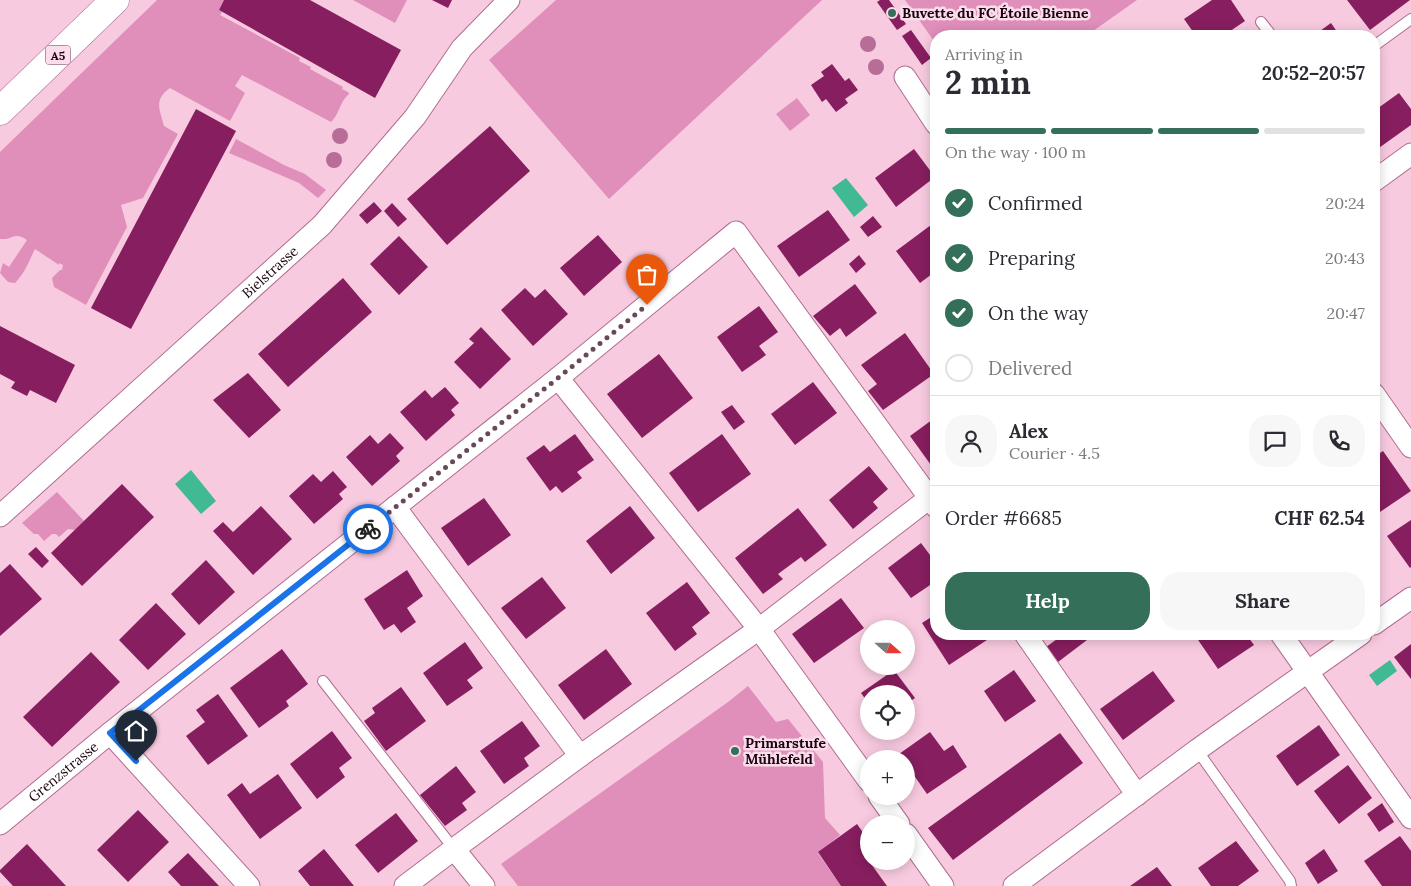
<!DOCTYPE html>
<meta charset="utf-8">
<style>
:root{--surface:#fff;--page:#f7f7f7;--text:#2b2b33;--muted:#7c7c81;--line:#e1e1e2;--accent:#336f59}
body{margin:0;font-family:Lora,serif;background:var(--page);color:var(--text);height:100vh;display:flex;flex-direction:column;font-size:19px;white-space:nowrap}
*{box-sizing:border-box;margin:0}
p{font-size:16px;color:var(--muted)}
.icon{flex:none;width:28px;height:28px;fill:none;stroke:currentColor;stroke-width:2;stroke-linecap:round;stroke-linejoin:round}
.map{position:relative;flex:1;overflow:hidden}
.details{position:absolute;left:930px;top:30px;width:450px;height:610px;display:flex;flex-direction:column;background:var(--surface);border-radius:20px;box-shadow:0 2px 12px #0003}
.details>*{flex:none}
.needle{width:32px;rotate:111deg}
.controls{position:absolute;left:860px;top:620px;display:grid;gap:10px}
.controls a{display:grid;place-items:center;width:55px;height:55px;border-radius:50%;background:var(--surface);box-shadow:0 2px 12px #0003;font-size:25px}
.pin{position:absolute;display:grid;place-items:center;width:42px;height:42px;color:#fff;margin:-51px -21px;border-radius:50% 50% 50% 0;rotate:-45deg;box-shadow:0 0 5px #0007}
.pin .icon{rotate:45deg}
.courier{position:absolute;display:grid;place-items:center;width:50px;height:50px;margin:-25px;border:4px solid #1a73e8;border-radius:50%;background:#fff;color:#222;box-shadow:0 1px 6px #0007}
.head em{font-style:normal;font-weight:800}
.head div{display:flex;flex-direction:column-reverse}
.head{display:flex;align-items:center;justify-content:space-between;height:85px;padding:0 15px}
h1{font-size:32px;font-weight:800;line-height:38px}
.bar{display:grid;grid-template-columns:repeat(4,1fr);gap:8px 5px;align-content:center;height:60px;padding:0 15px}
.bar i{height:6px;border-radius:4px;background:var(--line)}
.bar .active{background:var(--accent)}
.bar p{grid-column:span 4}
.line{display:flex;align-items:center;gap:12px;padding:0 15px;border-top:1px solid var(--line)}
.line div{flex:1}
.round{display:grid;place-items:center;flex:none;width:52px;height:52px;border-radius:20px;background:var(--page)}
ol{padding:0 15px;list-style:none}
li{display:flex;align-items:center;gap:15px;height:55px}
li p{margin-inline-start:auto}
li .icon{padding:5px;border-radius:50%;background:var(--accent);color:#fff;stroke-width:4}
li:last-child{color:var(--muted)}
li i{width:28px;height:28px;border:2px solid var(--line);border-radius:50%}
.primary-button{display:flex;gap:10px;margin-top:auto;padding:10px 15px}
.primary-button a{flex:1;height:58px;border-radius:20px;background:var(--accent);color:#fff;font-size:20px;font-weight:800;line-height:58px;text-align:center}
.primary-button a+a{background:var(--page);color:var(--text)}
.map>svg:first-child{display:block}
.green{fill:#e08fba}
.water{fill:#41b992}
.building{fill:#871e5f}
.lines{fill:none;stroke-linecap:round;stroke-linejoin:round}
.lane-casing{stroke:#b16d91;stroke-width:12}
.street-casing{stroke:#b16d91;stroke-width:23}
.highway-casing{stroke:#b16d91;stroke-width:29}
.lane{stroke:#fff;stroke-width:10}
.street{stroke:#fff;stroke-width:21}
.highway{stroke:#fff;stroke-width:28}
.tree{fill:#b86d98}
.done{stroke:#684959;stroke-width:5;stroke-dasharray:0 9}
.route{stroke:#1a73e8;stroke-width:6}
.poi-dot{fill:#336f59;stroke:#fbdceb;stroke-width:2}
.labels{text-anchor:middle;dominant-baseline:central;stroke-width:5;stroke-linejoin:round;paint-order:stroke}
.shield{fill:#fbdceb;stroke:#5e4452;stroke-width:1}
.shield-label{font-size:12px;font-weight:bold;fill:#1a0310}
.poi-label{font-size:14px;font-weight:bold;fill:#1a0310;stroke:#fbdceb;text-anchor:start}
.street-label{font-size:14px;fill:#1a0310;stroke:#fbdceb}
</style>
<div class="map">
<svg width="1411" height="886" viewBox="0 0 1411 886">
<rect width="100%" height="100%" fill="#f8cae0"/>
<path class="green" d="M157 0H224L219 10 222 12 220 15 300 58 299 61 311 67 310 69 343 87 342 89 348 92 349 94C340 101 339 115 331 122L242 75 235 86 245 93 230 121 170 88C153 100 160 110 164 126L178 134 143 198 121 205 127 227 86 305 54 287 52 278 60 270H62L63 265 59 263V265L35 249C28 263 26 271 15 283L8 282 0 273 3 263 9 267 27 240C13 231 14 240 0 239V152Z
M353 0H407L395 23Z
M556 0H822L609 199 489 60Z
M905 0H1137L1086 36H936V44Z
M797 98 810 115 790 131 776 114Z
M236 139 284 165 305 174 326 190 318 198 299 183 229 153Z
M57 492 84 521 75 530 68 529 59 537 56 534H52L44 541 38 534H34L22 523Z
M748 686 776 722 788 719 823 762 825 818 840 835 818 853 841 886H518L501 864 728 702Z"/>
<path class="water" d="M846 178 868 205 854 217 832 188Z
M191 470 216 501 201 514 175 484Z
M1390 660 1397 671 1377 686 1369 675Z"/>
<path class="building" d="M224 0H310L401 50 375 98 219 10Z
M432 0H452L448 8Z
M880 0H889L906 24 897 30 877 2Z
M1212 0H1231L1245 21 1223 36H1196L1184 19Z
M1347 0H1410L1370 30Z
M1331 23 1340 36H1313Z
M911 30 931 58 922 65 902 36Z
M1160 31 1165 36H1153Z
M832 64 845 81 849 78 858 90 845 99 848 103 836 112 826 99 822 102 811 85 824 76 821 72Z
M1399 93 1411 109V125L1376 150 1374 147V111Z
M196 109 236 131 131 329 91 308Z
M490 126 530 171 447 245 407 199Z
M914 149 935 177 896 207 875 178Z
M374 202 382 211 367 224 359 215Z
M392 203 407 219 398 227 384 211Z
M828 210 850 240 799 277 777 246Z
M873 216 882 227 868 237 860 227Z
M935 222 936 271 920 283 896 251Z
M598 235 622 262 584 296 560 268Z
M399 236 428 267 399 295 370 264Z
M859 255 866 264 856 273 849 264Z
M343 278 372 312 288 387 258 354Z
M855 284 877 313 846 337 840 328 830 336 813 316Z
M525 288 535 298 545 289 568 314 533 346 501 310Z
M759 306 778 332 759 346 766 355 742 372 717 337Z
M0 326 75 365 56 403 30 390 27 396 11 388 15 382 0 374Z
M481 327 511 359 480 389 454 362 474 343 469 339Z
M905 333 934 374 883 410 868 391 877 384 861 365Z
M659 354 693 398 642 438 607 394Z
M248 373 281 410 249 438 213 400Z
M813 382 837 413 795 445 771 414Z
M445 387 459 403 451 410 455 415 426 441 400 412 425 390 432 398Z
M732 405 745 422 734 430 721 412Z
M936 417V472L910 436Z
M390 433 404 448 396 456 400 461 372 486 346 457 370 435 378 444Z
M575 434 594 460 577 472 582 478 562 493 556 486 550 491 526 458 544 445 550 452Z
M722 434 751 474 698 512 669 473Z
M1383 451 1411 491 1377 514 1374 509V457Z
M869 466 888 489 873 502 878 508 853 529 829 500Z
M333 471 347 487 339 494 343 499 314 524 289 496 313 474 321 482Z
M122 484 154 517 82 586 51 553Z
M484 498 511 535 468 566 441 528Z
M261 506 292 539 253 575 213 531 223 522 233 532Z
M630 506 655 538 611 574 586 541Z
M798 508 827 545 805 562 801 557 778 574 783 579 763 594 735 558Z
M1411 520V567L1410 568 1387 536Z
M921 543 936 563V581L911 598 888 568Z
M36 547 49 561 42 568 28 554Z
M206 560 235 592 199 625 171 594Z
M10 564 42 599 0 636V573Z
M407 570 423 596 407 608 416 622 401 633 394 624 384 630 364 599Z
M542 577 566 608 526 639 501 608Z
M687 582 710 613 692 627 697 634 675 651 646 613Z
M841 598 864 628 814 663 792 634Z
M156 603 186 634 148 670 119 640Z
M936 614V634H987L990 638 949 665 922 623Z
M1064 634H1083L1087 640 1058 662 1046 647Z
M1194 634H1246L1254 645 1218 669Z
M465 642 483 668 467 680 473 688 447 706 423 673Z
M1411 644V679L1394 657Z
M282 649 308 684 286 701 289 706 259 728 230 688Z
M606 649 632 684 584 720 558 685Z
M91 652 120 682 52 747 23 717Z
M894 670 915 698 906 704V694H869V704L861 693Z
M1014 670 1036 701 1005 722 984 691Z
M1153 671 1175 701 1123 740 1100 709Z
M401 687 426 721 386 751 364 721 375 713 372 708Z
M218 694 248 736 208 765 186 736 205 722 196 710Z
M522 721 540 746 524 758 529 766 504 784 480 751Z
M1319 725 1340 755 1297 786 1276 756Z
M332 731 352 758 339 768 345 777 317 799 290 764Z
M930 732 944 751 953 745 967 767 927 794 906 764V759H903L899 754Z
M1060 733 1083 763 953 860 928 828Z
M1348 765 1372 798 1339 824 1314 791Z
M456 766 476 792 462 803 467 810 445 826 420 795Z
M278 774 302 808 260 839 227 795 242 783 250 794Z
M1382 803 1394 822 1379 832 1367 814Z
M138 810 169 842 128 882 97 850Z
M396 813 418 841 378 873 355 845Z
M857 824 869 841V850L864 854 887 886H841L818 852Z
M1400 836 1411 851V886H1382L1364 861Z
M1236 841 1259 871 1238 886H1211L1198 868Z
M27 844 66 886H13L0 872V870Z
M324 849 354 886H310L298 871Z
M1324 849 1338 871 1318 884 1305 863Z
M188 853 219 886H181L168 872Z
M1157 867 1172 886H1130Z"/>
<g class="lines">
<g class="lane-casing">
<path id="lane" d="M1261 22 1272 36
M1374 46 1411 19
M323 681 454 849
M1197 750 1290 881 1291 886"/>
</g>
<g class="street-casing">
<g id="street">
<path d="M905 77 936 124"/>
<path d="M1374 181 1411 154"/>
<path d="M558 378 759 629 869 781"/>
<path d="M1374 394 1411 447"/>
<path d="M395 507 580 756"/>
<path id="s1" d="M0 516 322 225 415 117 462 48 509 0"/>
<path d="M1374 624 1411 598"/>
<path d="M1025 634 1137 795"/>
<path d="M1281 634 1411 818"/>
<path d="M110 733 249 886"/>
<path d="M879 796 899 824"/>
<path id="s2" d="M0 824 110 733 558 378 736 232 936 507"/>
<path d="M906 834 943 886"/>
<path d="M454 849 484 886"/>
<path d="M405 886 454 849 580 756 759 629 936 493"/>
<path d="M1014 886 1197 750 1361 634"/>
</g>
</g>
<g class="highway-casing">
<path id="highway" d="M0 111 115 0"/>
</g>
<use href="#lane" class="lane"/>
<use href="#street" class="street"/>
<use href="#highway" class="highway"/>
</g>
<g class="tree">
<circle cx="868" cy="44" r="8"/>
<circle cx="876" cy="67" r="8"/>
<circle cx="340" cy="136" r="8"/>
<circle cx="334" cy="160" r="8"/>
</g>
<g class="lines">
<path class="done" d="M368 529 558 378 647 305"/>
<path class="route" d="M136 761 110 733 368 529"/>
</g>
<g class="poi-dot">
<circle cx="892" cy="13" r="5"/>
<circle cx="735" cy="751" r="5"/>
</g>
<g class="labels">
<rect class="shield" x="45.5" y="45.5" width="25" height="19" rx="4"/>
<g class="shield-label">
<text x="58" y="55">A5</text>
</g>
<g class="poi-label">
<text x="902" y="13">Buvette du FC Étoile Bienne</text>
<text x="745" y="743">Primarstufe<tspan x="745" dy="16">Mühlefeld</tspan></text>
</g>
<g class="street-label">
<text stroke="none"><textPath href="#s1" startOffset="364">Bielstrasse</textPath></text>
<text stroke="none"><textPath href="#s2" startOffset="82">Grenzstrasse</textPath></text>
</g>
</g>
</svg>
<div class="controls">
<a><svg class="needle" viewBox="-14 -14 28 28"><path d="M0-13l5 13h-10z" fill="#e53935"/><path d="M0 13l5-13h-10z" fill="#7c7c81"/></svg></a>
<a><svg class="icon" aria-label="locate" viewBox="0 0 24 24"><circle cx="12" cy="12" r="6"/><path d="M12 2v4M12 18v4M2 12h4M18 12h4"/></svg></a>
<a>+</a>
<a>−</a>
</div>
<div class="pin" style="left:647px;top:305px;background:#ea580c"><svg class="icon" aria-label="bag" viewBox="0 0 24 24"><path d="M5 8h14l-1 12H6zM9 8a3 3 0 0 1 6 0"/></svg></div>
<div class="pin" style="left:136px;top:761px;background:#1f2937"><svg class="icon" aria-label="home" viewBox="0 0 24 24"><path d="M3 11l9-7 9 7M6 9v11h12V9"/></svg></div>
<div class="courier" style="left:368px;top:529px"><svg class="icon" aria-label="bike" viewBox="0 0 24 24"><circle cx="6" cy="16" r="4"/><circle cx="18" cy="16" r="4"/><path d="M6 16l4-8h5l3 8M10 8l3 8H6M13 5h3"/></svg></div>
<section class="details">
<div class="head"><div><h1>2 min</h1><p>Arriving in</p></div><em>20:52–20:57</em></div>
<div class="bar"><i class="active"></i><i class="active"></i><i class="active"></i><i></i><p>On the way · 100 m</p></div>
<ol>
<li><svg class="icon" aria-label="check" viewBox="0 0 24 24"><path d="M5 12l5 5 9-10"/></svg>Confirmed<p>20:24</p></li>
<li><svg class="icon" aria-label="check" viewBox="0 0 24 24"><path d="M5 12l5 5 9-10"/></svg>Preparing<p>20:43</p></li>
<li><svg class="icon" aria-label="check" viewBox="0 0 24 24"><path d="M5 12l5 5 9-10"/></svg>On the way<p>20:47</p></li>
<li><i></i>Delivered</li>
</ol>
<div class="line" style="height:90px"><a class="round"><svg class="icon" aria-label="person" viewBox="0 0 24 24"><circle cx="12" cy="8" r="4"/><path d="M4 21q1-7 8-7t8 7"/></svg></a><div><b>Alex</b><p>Courier · 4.5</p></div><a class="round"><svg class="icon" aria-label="chat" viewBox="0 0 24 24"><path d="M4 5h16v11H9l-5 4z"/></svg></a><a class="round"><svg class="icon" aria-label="phone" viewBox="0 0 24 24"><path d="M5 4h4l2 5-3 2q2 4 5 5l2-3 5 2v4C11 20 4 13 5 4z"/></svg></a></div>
<div class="line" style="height:65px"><div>Order #6685</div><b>CHF 62.54</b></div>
<div class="primary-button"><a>Help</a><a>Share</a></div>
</section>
</div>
